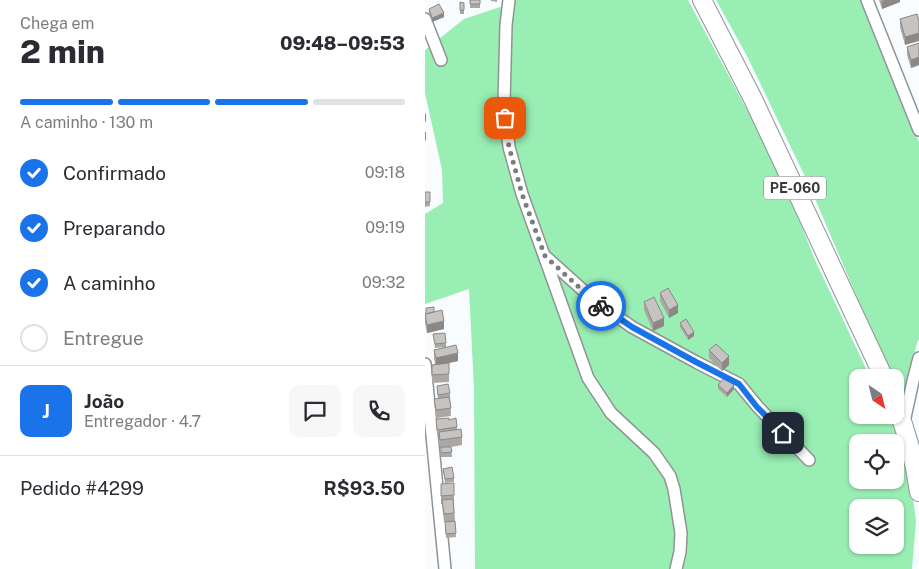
<!DOCTYPE html>
<html lang="pt">
<meta charset="utf-8">
<style>
:root{--surface:#fff;--page:#f7f7f7;--text:#2b2b33;--muted:#7c7c81;--line:#e1e1e2;--accent:#1a73e8}
body{margin:0;font-family:"Public Sans",sans-serif;background:var(--page);color:var(--text);height:100vh;display:flex;flex-direction:column;font-size:19px;white-space:nowrap}
*{box-sizing:border-box;margin:0}
p{font-size:16px;color:var(--muted)}
.icon{flex:none;width:28px;height:28px;fill:none;stroke:currentColor;stroke-width:2;stroke-linecap:round;stroke-linejoin:round}
.map{position:relative;flex:1;overflow:hidden}
.drawer{display:flex;flex-direction:column;background:var(--surface);width:425px}
.drawer>*{flex:none}
.needle{width:32px;rotate:145deg}
.fabs{position:absolute;left:424px;top:369px;display:grid;gap:10px}
.fabs a{display:grid;place-items:center;width:55px;height:55px;border-radius:10px;background:var(--surface);box-shadow:0 1px 4px #0004;font-size:25px}
.pin{position:absolute;display:grid;place-items:center;width:42px;height:42px;color:#fff;margin:-21px;border-radius:10px;box-shadow:0 2px 8px #0006}
.courier{position:absolute;display:grid;place-items:center;width:50px;height:50px;margin:-25px;border:4px solid #1a73e8;border-radius:50%;background:#fff;color:#222;box-shadow:0 1px 6px #0007}
.summary em{font-style:normal;font-weight:800}
.summary div{display:flex;flex-direction:column-reverse}
.summary{display:flex;align-items:center;justify-content:space-between;height:85px;padding:0 20px}
h1{font-size:32px;font-weight:800;line-height:38px}
.bar{display:grid;grid-template-columns:repeat(4,1fr);gap:8px 5px;align-content:center;height:60px;padding:0 20px}
.bar i{height:6px;border-radius:4px;background:var(--line)}
.bar .current{background:var(--accent)}
.bar p{grid-column:span 4}
.line{display:flex;align-items:center;gap:12px;padding:0 20px;border-top:1px solid var(--line)}
.line div{flex:1}
.round{display:grid;place-items:center;flex:none;width:52px;height:52px;border-radius:10px;background:var(--page)}
ol{padding:0 20px;list-style:none}
li{display:flex;align-items:center;gap:15px;height:55px}
li p{margin-inline-start:auto}
li .icon{padding:5px;border-radius:50%;background:var(--accent);color:#fff;stroke-width:4}
li:last-child{color:var(--muted)}
li i{width:28px;height:28px;border:2px solid var(--line);border-radius:50%}
main{display:flex;flex:1;min-height:0}
.map>svg:first-child{display:block}
.green{fill:#99eeb4;fill-rule:evenodd}
.lines{fill:none;stroke-linecap:round;stroke-linejoin:round}
.minor-casing{stroke:#909395;stroke-width:14}
.primary-casing{stroke:#909395;stroke-width:20}
.minor{stroke:#fff;stroke-width:11}
.primary{stroke:#fff;stroke-width:18}
.wall{fill:#aaa8a5}
.shaded-wall{fill:#8b8886}
.building{fill:#c6c3c0;stroke:#8b8886}
.done{stroke:#7b7d7e;stroke-width:5;stroke-dasharray:0 9}
.route{stroke:#1a73e8;stroke-width:6}
.labels{text-anchor:middle;dominant-baseline:central;stroke-width:4;stroke-linejoin:round;paint-order:stroke}
.shield{fill:#fff;stroke:#737474;stroke-width:1}
.shield-label{font-size:14px;font-weight:bold;fill:#373839}
</style>
<main>
<section class="drawer">
<div class="summary"><div><h1>2 min</h1><p>Chega em</p></div><em>09:48–09:53</em></div>
<div class="bar"><i class="current"></i><i class="current"></i><i class="current"></i><i></i><p>A caminho · 130 m</p></div>
<ol>
<li><svg class="icon" aria-label="check" viewBox="0 0 24 24"><path d="M5 12l5 5 9-10"/></svg>Confirmado<p>09:18</p></li>
<li><svg class="icon" aria-label="check" viewBox="0 0 24 24"><path d="M5 12l5 5 9-10"/></svg>Preparando<p>09:19</p></li>
<li><svg class="icon" aria-label="check" viewBox="0 0 24 24"><path d="M5 12l5 5 9-10"/></svg>A caminho<p>09:32</p></li>
<li><i></i>Entregue</li>
</ol>
<div class="line" style="height:90px"><b class="round" style="background:var(--accent);color:#fff">J</b><div><b>João</b><p>Entregador · 4.7</p></div><a class="round"><svg class="icon" aria-label="chat" viewBox="0 0 24 24"><path d="M4 5h16v11H9l-5 4z"/></svg></a><a class="round"><svg class="icon" aria-label="phone" viewBox="0 0 24 24"><path d="M5 4h4l2 5-3 2q2 4 5 5l2-3 5 2v4C11 20 4 13 5 4z"/></svg></a></div>
<div class="line" style="height:65px"><div>Pedido #4299</div><b>R$93.50</b></div>
</section>
<div class="map">
<svg width="494" height="569" viewBox="0 0 494 569">
<rect width="100%" height="100%" fill="#f9fcff"/>
<path class="green" d="M79 0H263L328 121 375 222 390 260 445 377 432 378V415H463L482 452 491 521 487 569H50L49 389 44 289 0 304V214L18 203 17 170 0 93V50L39 19 78 6ZM432 442H470V480H432ZM432 508H470V545H432Z
M291 0H438L469 84 494 142V339L492 343 477 404 470 387V378L466 377 385 187 322 56Z"/>
<g class="lines">
<g class="minor-casing">
<path id="minor" d="M84 0 81 25 79 103 84 147 97 194 163 378 186 413 229 453 245 476 249 489 256 533 255 552 251 569
M442 0 494 130
M0 19 16 60
M121 257 170 301 207 327 271 362 314 384 333 407 384 460
M0 364 20 569
M479 422 488 381 494 358"/>
</g>
<g class="primary-casing">
<path id="primary" d="M277 0 328 99 459 378
M470 403C482 432 490 461 494 492"/>
</g>
<use href="#minor" class="minor"/>
<use href="#primary" class="primary"/>
</g>
<path class="wall" d="M45 0H55V8H45Z
M66 0H72V2L66 1Z
M454 0H475V2L457 9Z
M35 2 39 3V14H35Z
M4 9 19 17 7 22 4 13Z
M492 14 480 45 475 27V19Z
M494 43V65L486 68 482 55V47Z
M0 192H5V206L0 207Z
M235 293 253 313 244 318 235 301Z
M219 302 239 326 228 331 219 310Z
M9 312 19 329 2 333 0 323V314Z
M255 323 269 336 263 340 255 327Z
M8 334 21 343V347L33 361 22 363 24 374V382L7 383V365L10 364 9 358V350L20 347 10 348Z
M284 350 304 365 297 371 284 358Z
M293 385 309 389 302 397 293 389Z
M12 386 25 393 26 416 11 418 9 399H13Z
M11 419 24 420 32 427V430L37 437V445L26 447 27 457H16V448L15 449 14 434H12Z
M18 469 29 478V482L20 483Z
M16 484 29 495V504L31 537 21 538 20 522H19L17 504H16Z"/>
<path class="shaded-wall" d="M460 0H475V2L457 9V1Z
M19 13V17L7 22V18Z
M494 33V41L480 45V37Z
M494 57V65L486 68V60Z
M1 113V121L0 122V114Z
M0 132H1V140L0 141Z
M253 305V313L244 318V310Z
M239 318V326L228 331V323Z
M19 321V329L2 333V325Z
M269 332V336L263 340V336Z
M33 353V361L11 366V358Z
M304 356V365L297 371V363Z
M309 385V389L302 397V393Z"/>
<path class="building" d="M45 0H55V4H45Z
M35 2 39 3V10H35Z
M14 4 19 13 7 18 4 9Z
M492 14 494 21V33L480 37 475 19Z
M494 43V57L486 60 482 47Z
M0 192H5V202H0Z
M243 288 253 305 244 310 235 293Z
M229 297 239 318 228 323 219 302Z
M9 307V312L1 314V308Z
M17 310 19 321 2 325 0 314Z
M261 319 269 332 263 336 255 323Z
M20 333 21 343 10 344 8 334Z
M291 344 304 356 297 363 284 350Z
M31 345 33 353 11 358 9 350Z
M24 363V374L7 375V365Z
M300 377 309 385 302 393 293 385Z
M23 384 25 393 13 395 12 386Z
M24 397 26 408 11 410 9 399Z
M24 418V420L31 418 32 427 12 430 11 419Z
M36 429 37 437 15 440 14 432Z
M16 447H26L27 452 16 453Z
M27 467 29 478 20 479 18 469Z
M29 483V495L16 496V484Z
M28 499 29 513 19 514 17 500Z
M30 521 31 533 21 534 20 522Z"/>
<g class="lines">
<path class="done" d="M80 118 84 147 97 194 120 256 170 302 176 306"/>
<path class="route" d="M176 306 207 327 271 362 314 384 332 407 358 433"/>
</g>
<g class="labels">
<rect class="shield" x="339" y="176.5" width="62" height="23" rx="4"/>
<g class="shield-label">
<text x="370" y="188">PE-060</text>
</g>
</g>
</svg>
<div class="fabs">
<a><svg class="needle" viewBox="-14 -14 28 28"><path d="M0-13l5 13h-10z" fill="#e53935"/><path d="M0 13l5-13h-10z" fill="#7c7c81"/></svg></a>
<a><svg class="icon" aria-label="locate" viewBox="0 0 24 24"><circle cx="12" cy="12" r="6"/><path d="M12 2v4M12 18v4M2 12h4M18 12h4"/></svg></a>
<a><svg class="icon" aria-label="layers" viewBox="0 0 24 24"><path d="M12 4l9 5-9 5-9-5zM3 14l9 5 9-5"/></svg></a>
</div>
<div class="pin" style="left:80px;top:118px;background:#ea580c"><svg class="icon" aria-label="bag" viewBox="0 0 24 24"><path d="M5 8h14l-1 12H6zM9 8a3 3 0 0 1 6 0"/></svg></div>
<div class="pin" style="left:358px;top:433px;background:#1f2937"><svg class="icon" aria-label="home" viewBox="0 0 24 24"><path d="M3 11l9-7 9 7M6 9v11h12V9"/></svg></div>
<div class="courier" style="left:176px;top:306px"><svg class="icon" aria-label="bike" viewBox="0 0 24 24"><circle cx="6" cy="16" r="4"/><circle cx="18" cy="16" r="4"/><path d="M6 16l4-8h5l3 8M10 8l3 8H6M13 5h3"/></svg></div>
</div>
</main>
